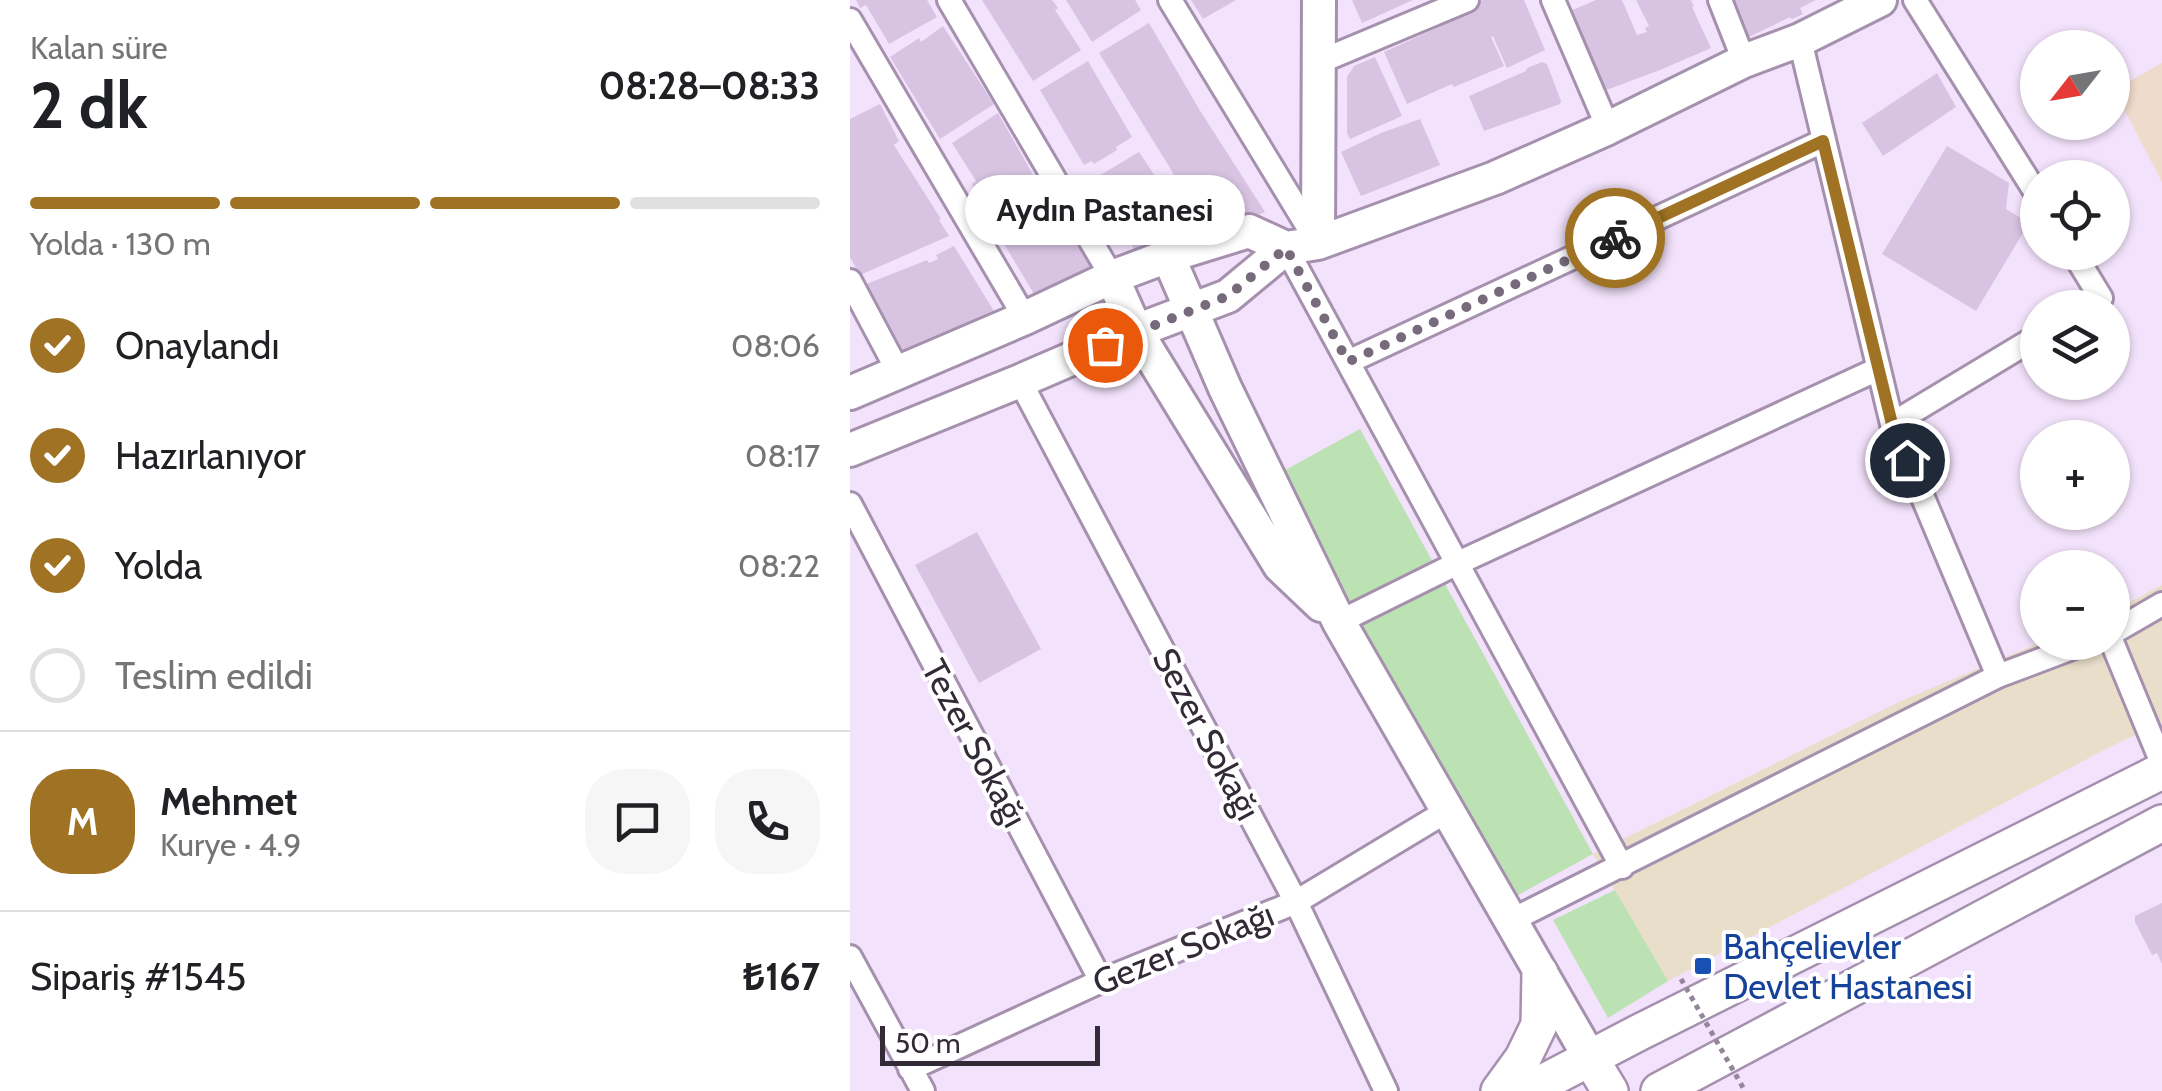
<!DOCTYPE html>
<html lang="tr">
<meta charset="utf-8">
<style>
:root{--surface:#fff;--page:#f6f6f6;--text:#202124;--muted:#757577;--line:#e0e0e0;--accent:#9f7323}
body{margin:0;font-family:Cabin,sans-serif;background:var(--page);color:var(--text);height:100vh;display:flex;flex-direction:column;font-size:38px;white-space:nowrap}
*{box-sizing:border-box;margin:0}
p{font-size:32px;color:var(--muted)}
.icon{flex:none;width:55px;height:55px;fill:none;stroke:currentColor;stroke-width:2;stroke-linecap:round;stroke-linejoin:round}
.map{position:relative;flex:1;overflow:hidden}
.drawer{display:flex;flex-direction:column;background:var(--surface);width:850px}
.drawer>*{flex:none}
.needle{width:65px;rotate:239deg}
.tools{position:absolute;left:1170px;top:30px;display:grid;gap:20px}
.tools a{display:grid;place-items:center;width:110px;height:110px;border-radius:50%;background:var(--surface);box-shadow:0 2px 8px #0004;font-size:50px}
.scale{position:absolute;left:30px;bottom:25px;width:220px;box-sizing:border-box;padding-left:10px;border:5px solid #322a36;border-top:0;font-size:28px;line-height:35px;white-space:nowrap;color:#322a36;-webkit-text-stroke:8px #fff;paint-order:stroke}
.pin{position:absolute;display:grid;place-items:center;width:85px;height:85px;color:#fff;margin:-42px;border:5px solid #fff;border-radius:50%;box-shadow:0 2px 10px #0007}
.courier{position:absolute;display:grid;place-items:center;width:100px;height:100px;margin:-50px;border:8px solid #9f7323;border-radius:50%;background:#fff;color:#222;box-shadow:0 2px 12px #0007}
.bubble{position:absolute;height:70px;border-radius:35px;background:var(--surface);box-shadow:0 2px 8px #0004;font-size:32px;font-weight:800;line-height:70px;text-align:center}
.head em{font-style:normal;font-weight:800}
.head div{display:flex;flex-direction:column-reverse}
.head{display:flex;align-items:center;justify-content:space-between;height:170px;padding:0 30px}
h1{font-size:65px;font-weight:800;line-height:75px}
.bar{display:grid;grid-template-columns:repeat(4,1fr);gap:15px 10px;align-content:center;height:120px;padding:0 30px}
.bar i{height:12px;border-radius:8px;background:var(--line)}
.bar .selected{background:var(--accent)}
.bar p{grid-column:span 4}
.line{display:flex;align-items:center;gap:25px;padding:0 30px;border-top:2px solid var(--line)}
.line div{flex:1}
.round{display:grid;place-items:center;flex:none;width:105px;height:105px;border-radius:40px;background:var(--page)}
ol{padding:0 30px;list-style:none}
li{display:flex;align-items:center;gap:30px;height:110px}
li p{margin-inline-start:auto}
li .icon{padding:10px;border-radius:50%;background:var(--accent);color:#fff;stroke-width:4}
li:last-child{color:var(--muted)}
li i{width:55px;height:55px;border:5px solid var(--line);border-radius:50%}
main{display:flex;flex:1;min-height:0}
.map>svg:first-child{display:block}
.industrial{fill:#e9deca}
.education{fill:#efdbcc}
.green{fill:#bce2b3}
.building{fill:#d8c4e2}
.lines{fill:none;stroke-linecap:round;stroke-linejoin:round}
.street-casing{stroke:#a591ae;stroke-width:28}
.secondary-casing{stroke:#a591ae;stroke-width:38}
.primary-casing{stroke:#a591ae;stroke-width:40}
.street{stroke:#fff;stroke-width:22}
.secondary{stroke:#fff;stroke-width:32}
.primary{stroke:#fff;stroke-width:35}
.path-bridge{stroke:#938699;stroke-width:5;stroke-dasharray:5 5;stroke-linecap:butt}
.done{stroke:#766a7b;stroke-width:10;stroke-dasharray:0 18}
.route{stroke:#9f7323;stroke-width:12}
.transit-dot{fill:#1a4fb4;stroke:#fff;stroke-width:4}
.labels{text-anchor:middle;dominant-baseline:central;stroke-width:8;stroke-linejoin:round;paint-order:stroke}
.street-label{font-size:35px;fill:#322a36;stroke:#fff}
.transit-label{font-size:35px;fill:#164399;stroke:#fff;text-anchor:start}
</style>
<main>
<section class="drawer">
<div class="head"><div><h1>2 dk</h1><p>Kalan süre</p></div><em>08:28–08:33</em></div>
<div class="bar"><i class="selected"></i><i class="selected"></i><i class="selected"></i><i></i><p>Yolda · 130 m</p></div>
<ol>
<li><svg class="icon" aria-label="check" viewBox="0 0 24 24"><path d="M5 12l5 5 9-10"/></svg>Onaylandı<p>08:06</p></li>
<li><svg class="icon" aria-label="check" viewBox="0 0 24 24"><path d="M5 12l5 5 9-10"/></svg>Hazırlanıyor<p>08:17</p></li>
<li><svg class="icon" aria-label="check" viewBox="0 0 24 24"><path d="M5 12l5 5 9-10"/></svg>Yolda<p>08:22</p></li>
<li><i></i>Teslim edildi</li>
</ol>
<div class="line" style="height:180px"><b class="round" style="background:var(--accent);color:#fff">M</b><div><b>Mehmet</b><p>Kurye · 4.9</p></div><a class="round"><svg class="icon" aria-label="chat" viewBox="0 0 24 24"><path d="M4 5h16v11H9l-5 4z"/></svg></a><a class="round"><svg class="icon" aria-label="phone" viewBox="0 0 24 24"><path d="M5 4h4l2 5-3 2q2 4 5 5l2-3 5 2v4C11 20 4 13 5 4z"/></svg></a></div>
<div class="line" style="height:130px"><div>Sipariş #1545</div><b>₺167</b></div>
</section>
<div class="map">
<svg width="1312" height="1091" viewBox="0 0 1312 1091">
<rect width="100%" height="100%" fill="#f3e2fb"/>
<path class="industrial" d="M1312 585V722L1254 750 818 981 743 854 1051 701 1189 643 1262 642 1263 611Z"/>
<path class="education" d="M1312 63V182L1264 90Z"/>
<path class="green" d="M510 429 743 854 661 899 428 474Z
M765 890 818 981 758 1018 703 920Z"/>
<path class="building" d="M6 0H77L87 17 39 44 16 5 10 8Z
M132 0H202L208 8 205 10 231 50 183 81Z
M216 0H285L291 10 242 42Z
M341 0H386L353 19Z
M502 0H563L512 23Z
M633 0H674L695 50 657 68 643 36 641 37 654 66 604 87 602 84 557 104 534 52 602 21 600 17Z
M746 0H772L787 35 797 32 795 28 799 26 786 0H841L844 6 842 7 861 48 810 70 751 92 718 12Z
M883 0H966L950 8 953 14 942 19 940 17 899 37Z
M299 23 349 109 415 212 362 236 249 53Z
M93 26 144 104 90 139 40 57 69 38 71 42Z
M525 57 552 116 500 139 497 133V77L504 66Z
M238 61 282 137 266 147 267 150 244 164 242 161 234 165 190 90Z
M692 62 697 64 711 101 710 104 634 131 619 96 676 71 677 68Z
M1087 73 1106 107 1033 156 1012 123Z
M30 104 49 141 44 145 91 219 89 220 99 236 10 275 0 257V119Z
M148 113 199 203 249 278 190 304 132 207 134 206 122 184 126 181 102 143Z
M570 119 590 165 511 196 491 152 531 133Z
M1097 146 1159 183 1156 209 1179 223 1126 311 1032 254Z
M289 152 347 239 293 264 242 180Z
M104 246 147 316 52 355 14 285 77 260 79 263 88 259 86 255Z
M127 532 191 649 129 683 65 565Z
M1312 903V964L1307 953 1302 955 1285 922V916Z"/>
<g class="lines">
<g class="street-casing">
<path id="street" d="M99 0 262 277
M320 0 466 240
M703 0 758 128
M870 0 894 61
M1065 0 1188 196
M0 20 175 318
M950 40 1042 424 1148 676
M469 62 617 0
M436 248 772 867
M1223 252 1251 298 1236 308
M0 281 49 373
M498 362 973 141
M170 381 446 902 536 1091
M1042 424 1188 336
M0 504 251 981
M489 622 608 563 1028 369
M1262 633 1312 604
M1262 642 1312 763
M660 921 1148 676 1238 642
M0 957 73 1091
M60 1069 251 981 446 902 597 811"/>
</g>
<g class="secondary-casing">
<path id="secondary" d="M468 243 469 0
M318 256 375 388 489 622 740 1058
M262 277 286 331 430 566 471 605
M0 393 175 318 262 277 318 256 399 231 436 248
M0 450 170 381 286 331 378 296 436 248 468 243 645 178 758 128 894 61 950 40 1030 0"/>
</g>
<g class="primary-casing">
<path id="primary" d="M740 1058 760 1091
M649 1091 673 1058 689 1025 690 973
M677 1091 788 1033 1312 771
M809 1091 1312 823"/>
</g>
<use href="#street" class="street"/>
<use href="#secondary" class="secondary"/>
<use href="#primary" class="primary"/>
<path class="path-bridge" d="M831 979 895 1091"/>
</g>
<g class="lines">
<path class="done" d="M255 345 378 296 436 248 498 362 765 238"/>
<path class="route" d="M765 238 973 141 1042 424 1057 460"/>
</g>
<rect class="transit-dot" x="843" y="956" width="20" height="20" rx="5"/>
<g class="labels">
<g class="street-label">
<text transform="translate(357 734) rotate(62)">Sezer Sokağı</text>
<text transform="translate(125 743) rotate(62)">Tezer Sokağı</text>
<text transform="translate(333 948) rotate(-22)">Gezer Sokağı</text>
</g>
<g class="transit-label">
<text x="873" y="946">Bahçelievler<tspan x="873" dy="40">Devlet Hastanesi</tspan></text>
</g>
</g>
</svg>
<div class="tools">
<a><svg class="needle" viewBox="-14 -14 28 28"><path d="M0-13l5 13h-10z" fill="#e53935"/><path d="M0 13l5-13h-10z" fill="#757577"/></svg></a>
<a><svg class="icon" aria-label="locate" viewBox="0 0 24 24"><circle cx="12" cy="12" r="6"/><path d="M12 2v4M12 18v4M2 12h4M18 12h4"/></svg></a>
<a><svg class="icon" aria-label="layers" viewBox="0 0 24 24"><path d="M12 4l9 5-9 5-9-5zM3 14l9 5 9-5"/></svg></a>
<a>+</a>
<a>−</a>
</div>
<div class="scale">50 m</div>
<div class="pin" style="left:255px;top:345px;background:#ea580c"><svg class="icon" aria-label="bag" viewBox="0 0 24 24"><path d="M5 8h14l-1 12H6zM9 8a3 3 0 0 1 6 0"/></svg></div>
<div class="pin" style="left:1057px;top:460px;background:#1f2937"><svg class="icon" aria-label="home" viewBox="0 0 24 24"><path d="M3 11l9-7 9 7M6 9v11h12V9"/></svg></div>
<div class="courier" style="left:765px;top:238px"><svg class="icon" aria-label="bike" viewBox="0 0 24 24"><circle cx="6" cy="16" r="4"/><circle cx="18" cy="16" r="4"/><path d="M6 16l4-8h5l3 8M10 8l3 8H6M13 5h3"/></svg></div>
<div class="bubble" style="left:115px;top:175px;width:280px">Aydın Pastanesi</div>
</div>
</main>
